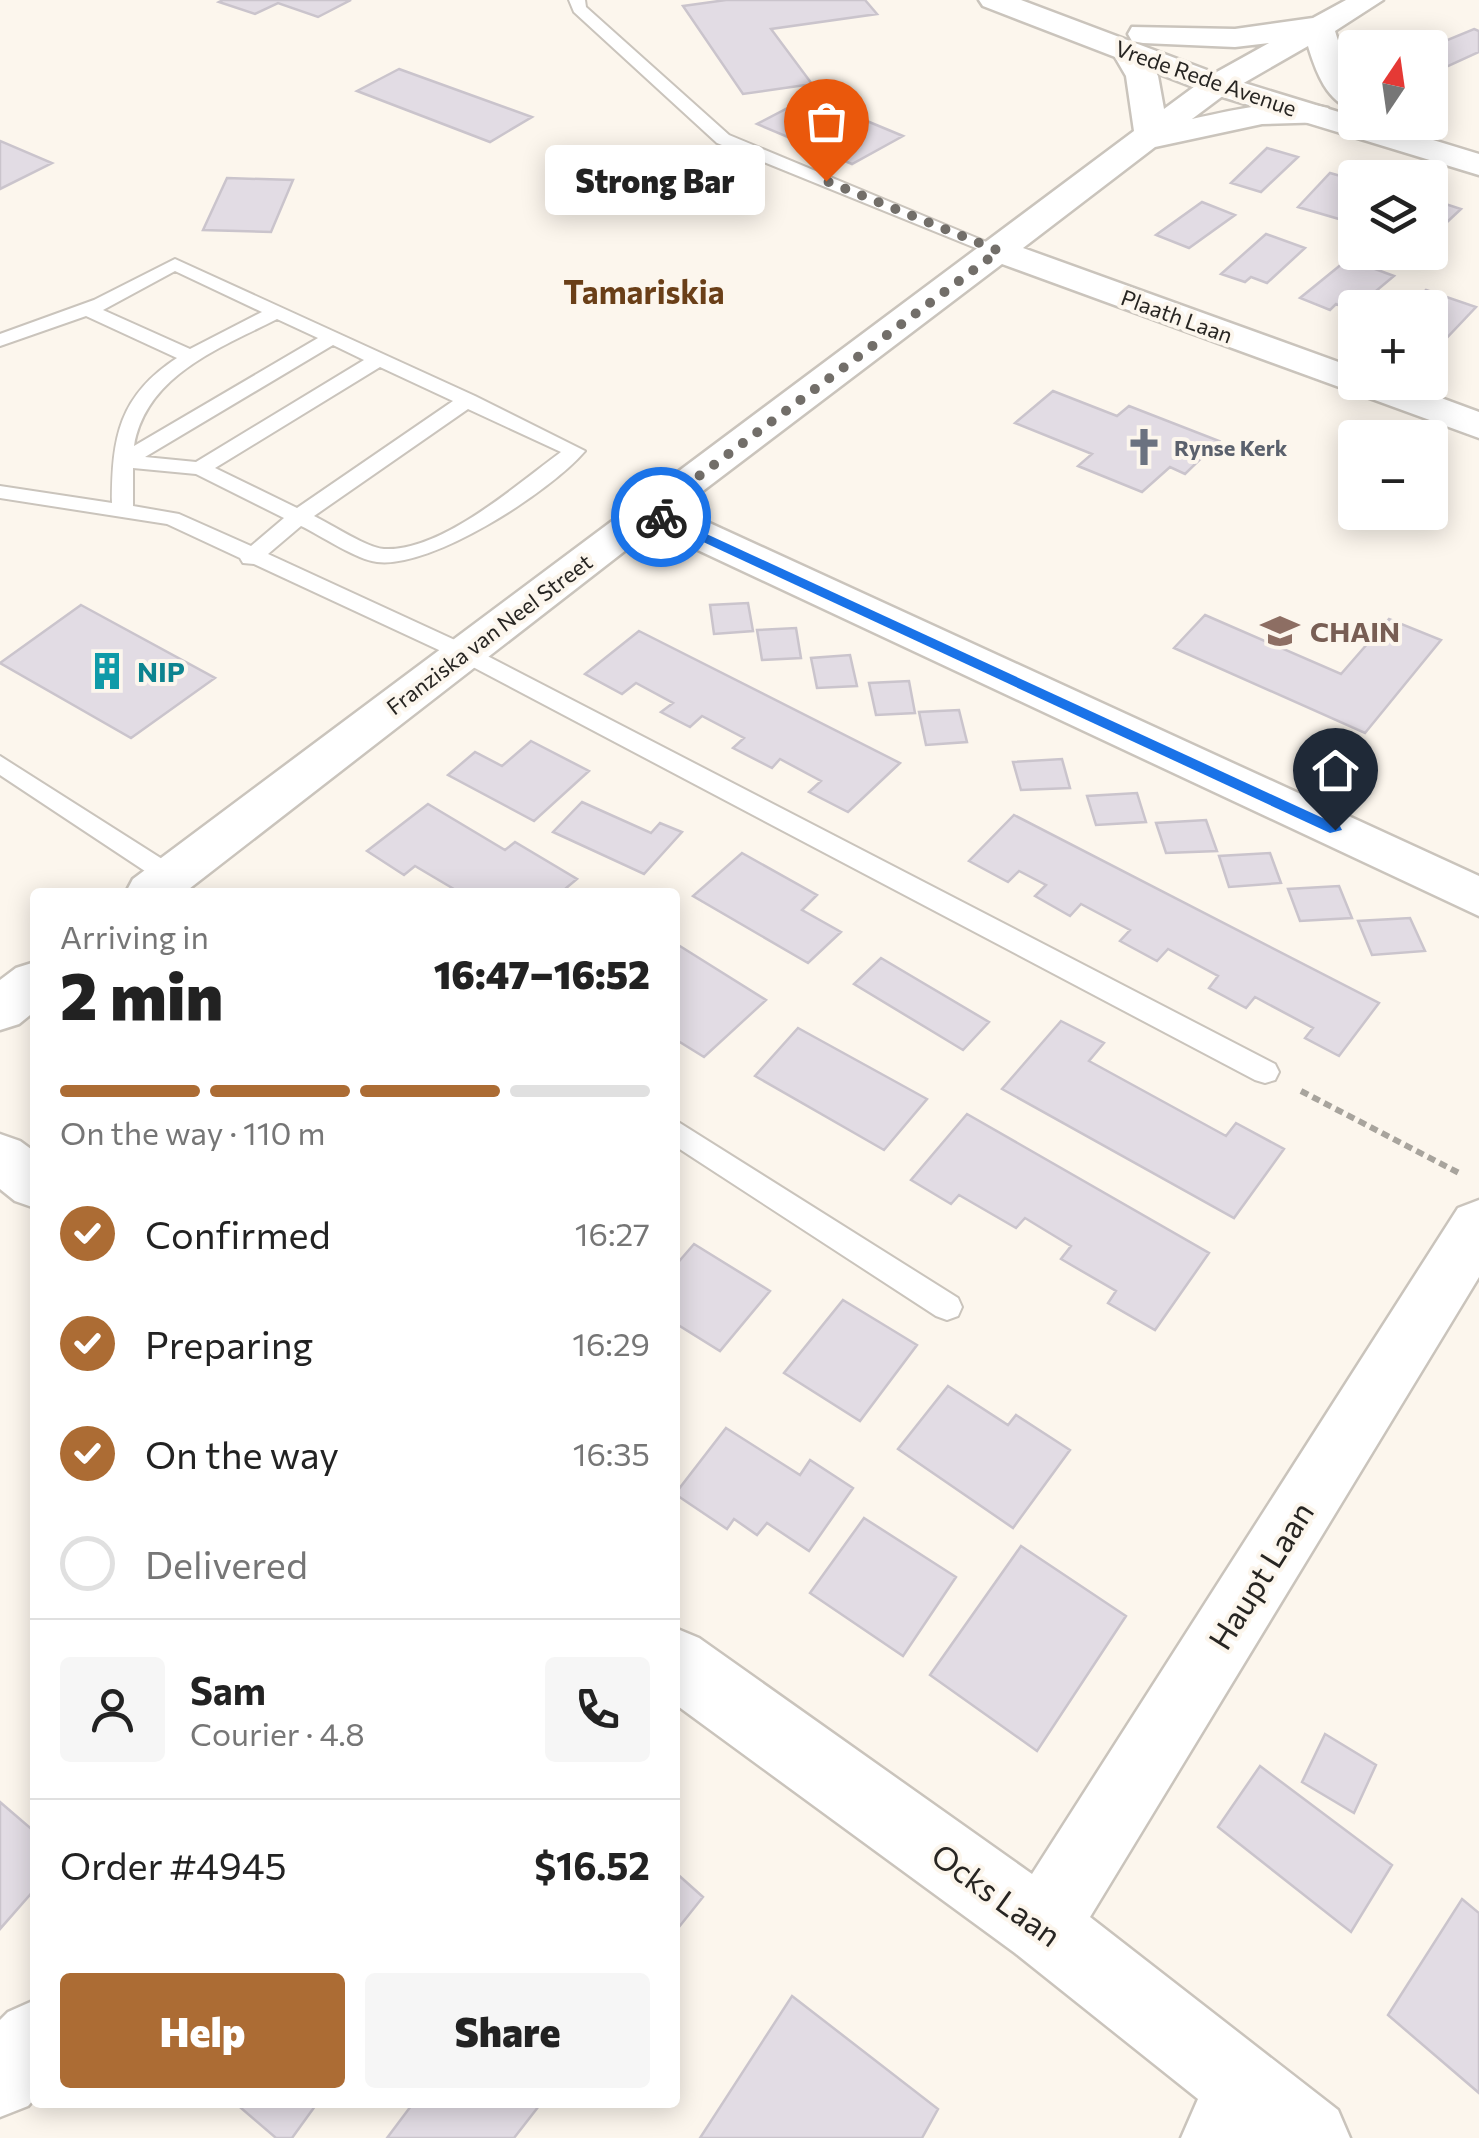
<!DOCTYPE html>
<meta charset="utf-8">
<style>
:root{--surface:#fff;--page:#f6f6f6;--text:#222;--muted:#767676;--line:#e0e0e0;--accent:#ac6c34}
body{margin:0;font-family:Commissioner,sans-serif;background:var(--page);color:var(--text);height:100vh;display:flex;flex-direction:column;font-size:38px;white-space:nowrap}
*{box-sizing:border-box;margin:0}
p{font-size:32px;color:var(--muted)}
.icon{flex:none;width:55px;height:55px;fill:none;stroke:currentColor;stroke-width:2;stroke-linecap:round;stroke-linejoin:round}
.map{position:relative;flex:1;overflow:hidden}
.side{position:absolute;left:30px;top:888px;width:650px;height:1220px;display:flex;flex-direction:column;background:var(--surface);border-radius:10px;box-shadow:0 5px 25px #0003}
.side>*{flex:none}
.needle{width:65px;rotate:13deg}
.fabs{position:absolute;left:1338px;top:30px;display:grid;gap:20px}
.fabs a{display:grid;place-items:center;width:110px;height:110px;border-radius:10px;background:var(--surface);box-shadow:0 5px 25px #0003;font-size:50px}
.pin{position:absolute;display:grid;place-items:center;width:85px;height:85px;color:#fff;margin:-102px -42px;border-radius:50% 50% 50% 0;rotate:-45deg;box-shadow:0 0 10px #0007}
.pin .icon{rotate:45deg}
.courier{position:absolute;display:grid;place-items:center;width:100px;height:100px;margin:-50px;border:8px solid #1a73e8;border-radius:50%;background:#fff;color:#222;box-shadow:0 2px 12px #0007}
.bubble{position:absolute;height:70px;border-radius:10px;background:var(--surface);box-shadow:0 5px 25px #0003;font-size:32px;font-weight:800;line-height:70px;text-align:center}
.headline em{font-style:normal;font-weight:800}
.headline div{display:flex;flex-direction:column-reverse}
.headline{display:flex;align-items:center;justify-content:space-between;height:170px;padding:0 30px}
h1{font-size:65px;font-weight:800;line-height:75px}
.bar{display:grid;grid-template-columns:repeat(4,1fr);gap:15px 10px;align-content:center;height:120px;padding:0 30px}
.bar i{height:12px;border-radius:8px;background:var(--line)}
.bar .active{background:var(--accent)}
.bar p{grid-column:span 4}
.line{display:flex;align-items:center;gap:25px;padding:0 30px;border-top:2px solid var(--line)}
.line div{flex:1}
.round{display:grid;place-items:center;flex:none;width:105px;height:105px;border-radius:10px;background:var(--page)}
ol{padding:0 30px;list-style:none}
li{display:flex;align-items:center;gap:30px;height:110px}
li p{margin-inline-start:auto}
li .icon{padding:10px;border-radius:50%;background:var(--accent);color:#fff;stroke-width:4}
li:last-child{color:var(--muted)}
li i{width:55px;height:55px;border:5px solid var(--line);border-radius:50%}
.primary-button{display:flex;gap:20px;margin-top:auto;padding:20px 30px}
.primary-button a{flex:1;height:115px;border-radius:10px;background:var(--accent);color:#fff;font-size:40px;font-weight:800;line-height:115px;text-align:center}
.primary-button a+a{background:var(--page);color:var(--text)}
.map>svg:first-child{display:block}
.building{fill:#e2dce4;stroke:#cac4cc;stroke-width:2.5}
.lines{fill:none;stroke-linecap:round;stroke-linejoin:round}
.service-casing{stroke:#cac4bc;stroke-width:4}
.minor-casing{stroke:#cac4bc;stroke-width:5}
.tertiary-casing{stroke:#cac4bc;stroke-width:5}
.path{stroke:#a8a49d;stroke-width:6;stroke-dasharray:8 5;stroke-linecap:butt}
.service{fill:#fff;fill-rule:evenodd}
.minor{fill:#fff;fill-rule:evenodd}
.tertiary{fill:#fff;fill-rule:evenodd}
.route{fill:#1a73e8}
.done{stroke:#726e69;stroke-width:10;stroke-dasharray:0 18}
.labels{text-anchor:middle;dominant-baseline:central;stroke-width:8;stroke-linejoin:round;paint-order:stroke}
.far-street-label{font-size:22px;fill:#272522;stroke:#fcf6ed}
.far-worship-label{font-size:22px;font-weight:bold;fill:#5b616d;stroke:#fcf6ed;text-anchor:start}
.education-label{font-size:28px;font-weight:bold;fill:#785e54;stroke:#fcf6ed;text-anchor:start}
.culture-label{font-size:28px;font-weight:bold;fill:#0d838f;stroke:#fcf6ed;text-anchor:start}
.far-district-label{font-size:32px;font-weight:bold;fill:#6a3f18;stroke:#fcf6ed}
.near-street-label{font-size:32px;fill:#272522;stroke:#fcf6ed}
</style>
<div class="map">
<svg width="1479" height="2138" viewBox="0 0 1479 2138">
<rect width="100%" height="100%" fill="#fcf6ed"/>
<path class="building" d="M223 0H351L318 17 278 3 255 14 219 2Z
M726 0H865L877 14 771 29 812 84 743 94 683 6Z
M1474 29 1479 31V52L1444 68 1430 62 1428 48Z
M399 69 532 117 490 142 357 91Z
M809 97 903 136 852 164 757 124Z
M0 141 52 163 0 189Z
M1267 148 1298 157 1261 192 1231 183Z
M1330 173 1355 180V201L1339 219 1298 207Z
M227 178 293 180 271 232 203 230Z
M1430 199 1461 209 1430 238Z
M1202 202 1235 215 1189 248 1156 235Z
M1266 234 1305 248 1267 283 1251 277 1245 282 1221 274Z
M1348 259 1394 276 1352 311 1336 304 1330 310 1300 298Z
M1426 290 1476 307 1440 345 1430 341V308H1409Z
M1053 391 1117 416 1129 406 1219 441 1185 474 1170 467 1142 492 1078 466 1092 454 1015 423Z
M748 603 753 631 714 634 710 605Z
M81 605 215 678 131 738 0 663Z
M1205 615 1341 674 1389 619 1441 640 1365 733 1174 648Z
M796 628 801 658 762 660 757 630Z
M639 631 900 763 848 812 809 792 821 781 780 759 772 768 733 748 744 738 702 716 690 727 661 712 673 703 636 683 622 694 585 674Z
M850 655 857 686 817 688 811 658Z
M909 681 915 713 876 715 869 683Z
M959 710 967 742 926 745 919 712Z
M531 741 589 771 534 821 448 775 475 752 502 766Z
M1062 759 1070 788 1021 790 1013 762Z
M1137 793 1146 822 1096 825 1087 796Z
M582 802 651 833 660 823 682 832 644 874 553 832Z
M428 804 505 850 515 842 577 879 565 889 571 892H459L415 866 404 875 367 851Z
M1014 815 1379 1003 1339 1056 1305 1038 1313 1028 1255 997 1246 1008 1209 988 1218 976 1168 949 1157 961 1120 941 1130 930 1081 904 1070 916 1035 896 1046 885 1019 871 1008 882 969 861Z
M1206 820 1217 851 1166 853 1156 823Z
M742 853 817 895 802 910 841 932 808 963 693 896Z
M1270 853 1281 883 1229 887 1219 856Z
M1339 886 1352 918 1300 921 1288 889Z
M1410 918 1425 951 1372 955 1358 921Z
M675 943 766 1000 704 1057 675 1039Z
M881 958 989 1022 963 1050 854 984Z
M1061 1021 1104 1043 1089 1061 1226 1136 1236 1123 1284 1149 1234 1218 1002 1089Z
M798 1028 927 1099 884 1150 755 1076Z
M967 1114 1209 1253 1155 1330 1108 1303 1116 1291 1061 1259 1071 1246 1025 1218 1016 1228 959 1195 951 1204 911 1180Z
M694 1244 770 1291 720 1351 675 1323V1266Z
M843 1300 917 1345 860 1421 784 1373Z
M948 1386 1008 1425 1016 1415 1070 1450 1013 1528 898 1449Z
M726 1428 800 1475 810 1460 853 1488 809 1551 767 1523 757 1535 734 1519 727 1529 675 1494Z
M864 1518 956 1577 903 1656 810 1593Z
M1021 1546 1126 1616 1037 1751 930 1675Z
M1325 1734 1376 1765 1354 1813 1302 1782Z
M1260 1766 1392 1865 1351 1932 1218 1827Z
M0 1802 35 1832V1889L0 1929Z
M675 1872 703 1897 675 1932Z
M1462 1899 1479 1913V2093L1388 2015Z
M792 1996 938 2109 922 2138H700Z
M234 2102H318L292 2138H276Z
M414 2102H542L514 2138H387Z"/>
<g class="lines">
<g class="service-casing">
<path id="service" d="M569 0H585L586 7 729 135 1008 251 1005 255H993L717 143 574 12Z
M175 259 475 396 585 451C551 491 432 569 377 562 357 560 320 535 301 526L268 554 470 647 1275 1064 1279 1072 1275 1080 1265 1083 1255 1080 454 657 254 564 243 563 240 558 167 524 0 498V486L112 503C112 437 119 396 177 358L86 316 0 346V334L94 300ZM175 271 262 312 190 349 103 310ZM277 319 318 338 134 446C146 375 220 348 277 319ZM333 345 364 360 196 462 145 457ZM380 367 453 401 297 508 215 468ZM468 409 561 452C517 484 442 552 384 549 367 548 331 524 314 516ZM133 468 196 474 284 518 251 546 179 514 133 506Z
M0 756 181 871 185 877 181 883H163L0 775Z
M675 1120 958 1298 962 1307 958 1316 947 1320 936 1316 675 1146Z"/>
</g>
<g class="minor-casing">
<path id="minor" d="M1346 0H1383L1335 31 1348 73 1355 81V110C1327 103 1316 72 1308 46L1228 92 1192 119C1236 110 1282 97 1328 108L1332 115 1328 122 1262 124 1155 147 1023 248 1355 368V382H1398L1479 412V438L1002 264 679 509 1479 876V916L653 529 185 892H126L133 879 1134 131 1126 76 1112 52 1117 45H1139L1158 76 1164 109 1206 78 1269 43 1235 47 1143 43 1132 41 1128 34 1132 27 1235 29 1313 18Z
M35 962V1011L19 1024 0 1030V980L16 968Z
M0 1134 20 1141 35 1152V1208L15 1201 0 1189Z
M1479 1200V1277L1090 1917 1338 2110 1350 2138H1181L1198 2099 1015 1953 675 1704V1628L699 1638 1032 1874 1458 1208Z
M35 2000V2098L28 2106 0 2117V2020L8 2012Z"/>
</g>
<g class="tertiary-casing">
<path id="tertiary" d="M979 0H1021L1228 78 1355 117V122H1374L1479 154V175L1206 92 983 6Z"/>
</g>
<path class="path" d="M1301 1091 1459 1173"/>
<use href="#service" class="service"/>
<use href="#minor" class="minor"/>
<use href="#tertiary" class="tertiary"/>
</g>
<path class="route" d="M661 513 1340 826 1342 830 1330 833 656 520V514Z"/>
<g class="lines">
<path class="done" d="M661 517 651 512 999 251 826 181"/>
</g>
<defs>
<g id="church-bare" transform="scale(3)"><path d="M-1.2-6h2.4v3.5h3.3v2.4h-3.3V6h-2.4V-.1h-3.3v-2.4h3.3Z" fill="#6b7280" stroke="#fcf6ed" stroke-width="2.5" paint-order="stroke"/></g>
<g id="school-bare" transform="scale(3)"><path d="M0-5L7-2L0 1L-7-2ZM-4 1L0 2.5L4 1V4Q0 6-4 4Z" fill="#8d6e63" stroke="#fcf6ed" stroke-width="2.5" paint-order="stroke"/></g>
<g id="building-bare" transform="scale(3)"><path d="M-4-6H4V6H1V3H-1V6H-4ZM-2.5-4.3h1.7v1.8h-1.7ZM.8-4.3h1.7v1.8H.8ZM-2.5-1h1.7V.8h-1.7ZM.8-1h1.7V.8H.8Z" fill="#0f9aa8" stroke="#fcf6ed" stroke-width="2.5" paint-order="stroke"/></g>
</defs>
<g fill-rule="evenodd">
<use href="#church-bare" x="1144" y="447"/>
<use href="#school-bare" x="1280" y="631"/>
<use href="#building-bare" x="107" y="671"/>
</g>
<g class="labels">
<g class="far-street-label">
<text transform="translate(1206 78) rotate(19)">Vrede Rede Avenue</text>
<text transform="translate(1177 316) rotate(20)">Plaath Laan</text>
<text transform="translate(489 634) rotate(-37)">Franziska van Neel Street</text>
</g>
<g class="far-worship-label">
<text x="1174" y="447">Rynse Kerk</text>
</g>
<g class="education-label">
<text x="1310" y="631">CHAIN</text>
</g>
<g class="culture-label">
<text x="137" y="671">NIP</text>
</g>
<g class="far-district-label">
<text x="644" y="291">Tamariskia</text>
</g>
<g class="near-street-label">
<text transform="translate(1260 1575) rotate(-58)">Haupt Laan</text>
<text transform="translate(997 1894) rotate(36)">Ocks Laan</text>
</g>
</g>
</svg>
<div class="fabs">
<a><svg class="needle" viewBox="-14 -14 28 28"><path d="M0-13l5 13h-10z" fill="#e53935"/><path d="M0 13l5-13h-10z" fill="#767676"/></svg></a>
<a><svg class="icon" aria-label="layers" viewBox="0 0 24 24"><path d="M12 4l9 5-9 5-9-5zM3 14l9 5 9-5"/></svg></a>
<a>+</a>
<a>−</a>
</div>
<div class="pin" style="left:826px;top:181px;background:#ea580c"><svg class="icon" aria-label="bag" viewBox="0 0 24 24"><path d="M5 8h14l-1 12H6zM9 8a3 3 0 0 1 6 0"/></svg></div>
<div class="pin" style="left:1335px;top:830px;background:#1f2937"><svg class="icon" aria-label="home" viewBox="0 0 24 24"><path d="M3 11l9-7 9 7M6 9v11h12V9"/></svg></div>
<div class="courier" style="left:661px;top:517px"><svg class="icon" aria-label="bike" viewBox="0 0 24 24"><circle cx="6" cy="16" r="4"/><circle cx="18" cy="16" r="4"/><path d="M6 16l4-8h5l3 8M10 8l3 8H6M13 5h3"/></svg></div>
<div class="bubble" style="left:545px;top:145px;width:220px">Strong Bar</div>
<section class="side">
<div class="headline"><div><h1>2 min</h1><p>Arriving in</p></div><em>16:47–16:52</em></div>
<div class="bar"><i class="active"></i><i class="active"></i><i class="active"></i><i></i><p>On the way · 110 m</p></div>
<ol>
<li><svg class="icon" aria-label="check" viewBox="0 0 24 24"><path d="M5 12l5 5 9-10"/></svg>Confirmed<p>16:27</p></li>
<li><svg class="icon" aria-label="check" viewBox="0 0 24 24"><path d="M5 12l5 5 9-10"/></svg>Preparing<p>16:29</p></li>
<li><svg class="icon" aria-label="check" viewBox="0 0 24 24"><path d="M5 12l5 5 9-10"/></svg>On the way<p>16:35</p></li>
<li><i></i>Delivered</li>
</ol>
<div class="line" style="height:180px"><a class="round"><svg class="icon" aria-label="person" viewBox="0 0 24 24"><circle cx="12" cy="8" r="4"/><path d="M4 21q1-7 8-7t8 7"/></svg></a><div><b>Sam</b><p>Courier · 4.8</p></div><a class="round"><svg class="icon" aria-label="phone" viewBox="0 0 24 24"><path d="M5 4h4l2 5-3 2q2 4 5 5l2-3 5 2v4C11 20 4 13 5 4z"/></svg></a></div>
<div class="line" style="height:130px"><div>Order #4945</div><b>$16.52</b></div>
<div class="primary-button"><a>Help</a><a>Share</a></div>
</section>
</div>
